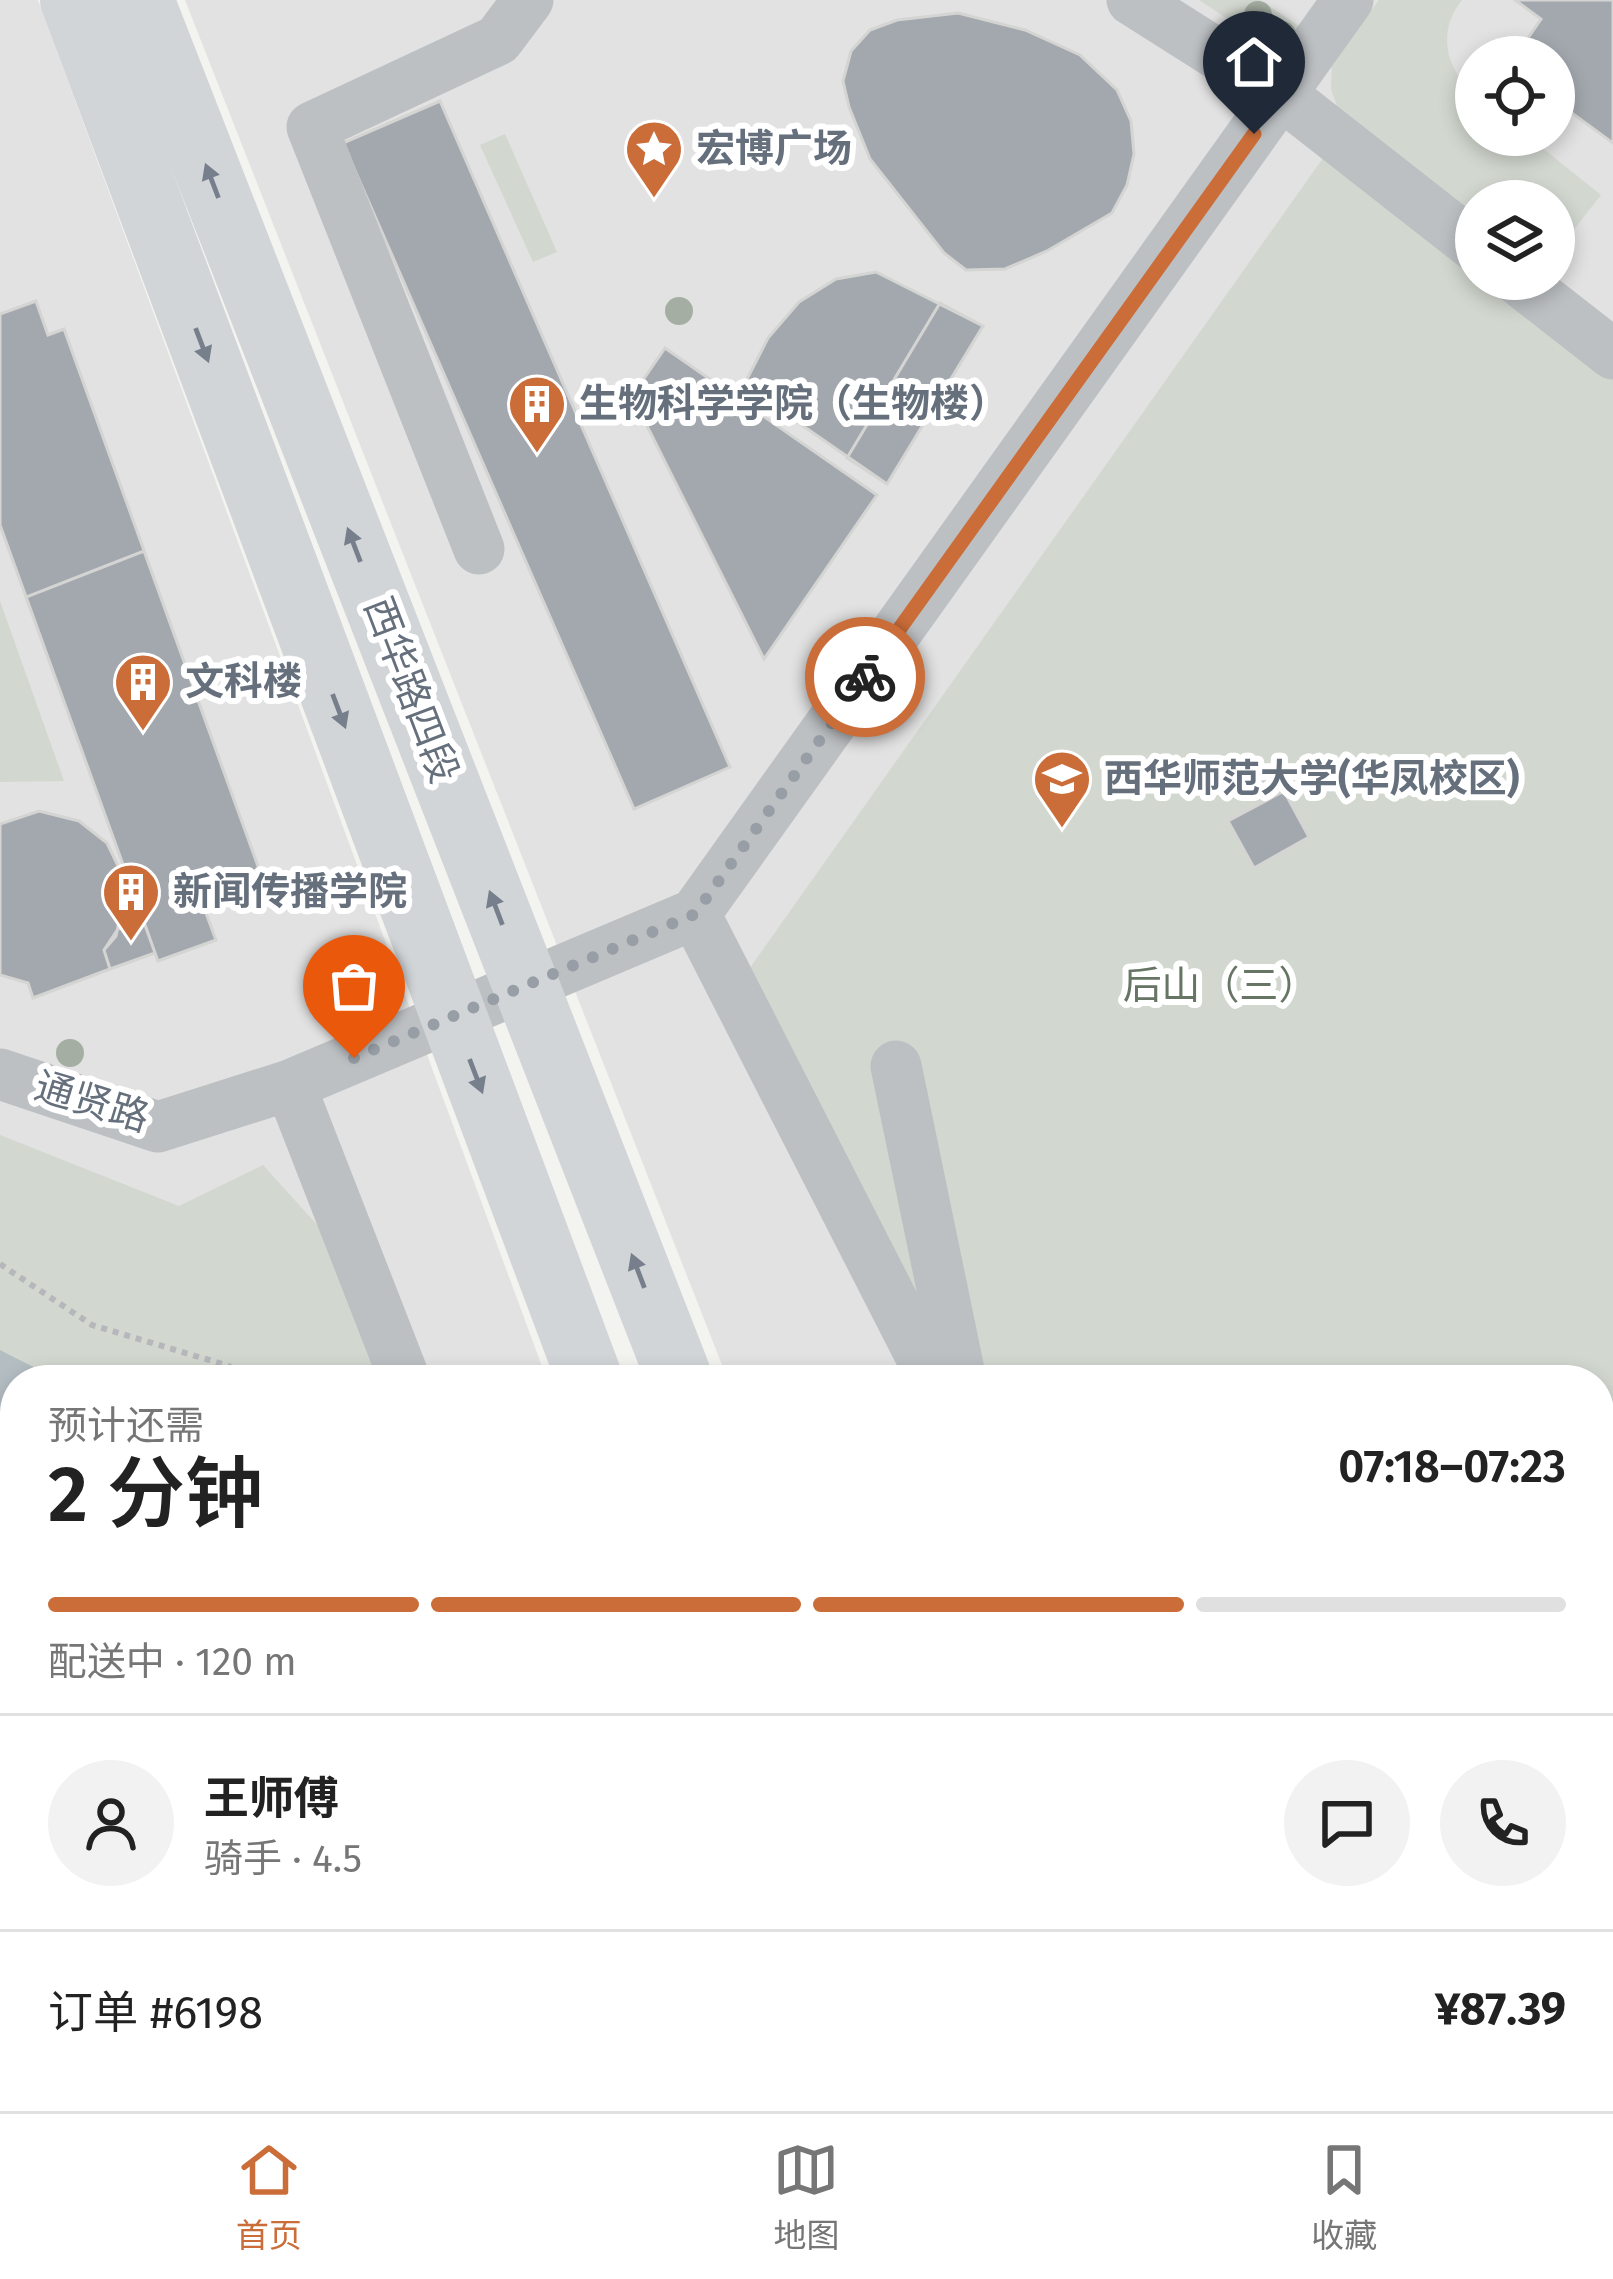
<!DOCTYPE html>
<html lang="zh">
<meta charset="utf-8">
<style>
:root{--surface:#fff;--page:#f2f2f2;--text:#222;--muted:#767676;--line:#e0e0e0;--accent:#cb6d39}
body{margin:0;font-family:"Fira Sans","Noto Sans SC",sans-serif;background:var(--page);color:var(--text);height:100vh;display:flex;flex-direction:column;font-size:45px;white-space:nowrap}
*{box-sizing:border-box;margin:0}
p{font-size:39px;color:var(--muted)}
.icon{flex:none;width:66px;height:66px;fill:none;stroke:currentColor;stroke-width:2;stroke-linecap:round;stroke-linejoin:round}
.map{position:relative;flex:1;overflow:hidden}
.details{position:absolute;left:0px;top:1365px;width:1614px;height:747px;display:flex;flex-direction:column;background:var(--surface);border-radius:48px 48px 0 0;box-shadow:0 6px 18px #0003}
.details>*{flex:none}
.controls{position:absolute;left:1455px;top:36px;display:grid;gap:24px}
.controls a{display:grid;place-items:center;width:120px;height:120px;border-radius:50%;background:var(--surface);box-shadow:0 6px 18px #0003;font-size:60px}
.pin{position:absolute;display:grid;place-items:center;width:102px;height:102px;color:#fff;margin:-123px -51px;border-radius:50% 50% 50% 0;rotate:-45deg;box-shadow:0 0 12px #0007}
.pin .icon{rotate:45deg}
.courier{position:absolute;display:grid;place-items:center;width:120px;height:120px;margin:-60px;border:9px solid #cb6d39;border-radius:50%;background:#fff;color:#222;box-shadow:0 3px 15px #0007}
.overview em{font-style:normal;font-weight:600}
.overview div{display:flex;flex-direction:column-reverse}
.overview{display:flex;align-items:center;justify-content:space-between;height:204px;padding:0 48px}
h1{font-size:78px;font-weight:600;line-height:90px}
.bar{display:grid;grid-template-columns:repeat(4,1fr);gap:18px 12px;align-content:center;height:144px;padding:0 48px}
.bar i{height:15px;border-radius:9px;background:var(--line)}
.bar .active{background:var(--accent)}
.bar p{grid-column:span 4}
.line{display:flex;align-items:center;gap:30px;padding:0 48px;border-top:3px solid var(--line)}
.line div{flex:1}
.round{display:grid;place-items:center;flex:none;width:126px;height:126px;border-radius:63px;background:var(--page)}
.tab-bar{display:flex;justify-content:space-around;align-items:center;height:168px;border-top:3px solid var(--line);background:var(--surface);font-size:33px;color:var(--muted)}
.tab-bar a{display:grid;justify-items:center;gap:6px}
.tab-bar .active{color:var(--accent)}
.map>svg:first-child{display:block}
.built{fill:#e1e2e1;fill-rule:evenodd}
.green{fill:#d2d8d0}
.water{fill:#b4bdc2}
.building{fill:#a3a8ae;stroke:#d4d5d3;stroke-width:3}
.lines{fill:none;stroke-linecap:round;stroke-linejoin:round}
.path{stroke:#b5b7ba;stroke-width:6;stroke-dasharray:6 6;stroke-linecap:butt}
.minor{stroke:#bdc0c3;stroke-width:51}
.major{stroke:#d1d5d8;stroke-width:66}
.tree{fill:#a5aea3}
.oneway{fill:#767f8b}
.done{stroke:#979ea5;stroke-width:12;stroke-dasharray:0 21.6}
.route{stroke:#cb6d39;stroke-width:15}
.labels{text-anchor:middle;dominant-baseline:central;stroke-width:12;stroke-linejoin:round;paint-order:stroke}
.poi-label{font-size:39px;font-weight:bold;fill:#66707d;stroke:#fff;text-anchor:start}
.street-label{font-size:39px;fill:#66707d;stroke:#fff}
.park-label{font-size:39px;fill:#667564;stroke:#fff}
</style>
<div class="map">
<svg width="1613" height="2111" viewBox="0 0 1613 2111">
<rect width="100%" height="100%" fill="#f3f3f0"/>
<path class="built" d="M0 0H38L547 1380H15V2097H812L817 2111H0Z
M185 0H1613V2111H1016L1010 2097H1599V1380H728ZM1476 57H1554V135H1476ZM1476 201H1554V279H1476Z"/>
<path class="green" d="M1199 0H1260L1305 30 1288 59Z
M1379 0H1462C1436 32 1446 71 1476 95V135H1526L1601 195 1554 255V201H1476V228L1344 126 1331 89 1332 62Z
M505 134 557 252 533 262 480 145Z
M1323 158 1476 273V279H1484L1613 376V1678L1599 1697V1380H962L747 972Z
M0 601 64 781 0 782Z
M0 1135 179 1206 263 1165 338 1248 386 1380H15V2003L0 1995Z
M1613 1752V2111H1368L1363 2097H1599V1767Z
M0 2054 15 2061V2097H93L124 2111H0Z
M210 2097H649L653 2109 239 2111Z"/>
<path class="water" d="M0 1350 59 1380H15V1786L0 1782Z"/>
<path class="building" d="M1515 0H1613V143L1554 100V57H1515L1541 19Z
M958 13 1025 30 1080 55 1117 90 1131 121 1134 154 1127 185 1112 213 1047 251 1005 269 966 270 944 253 870 159 849 107 843 81 851 51 870 30 897 20Z
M440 101 730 767 634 809 343 143Z
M876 272 983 326 887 484 744 385 768 338 799 302 836 279Z
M36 301 48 335 64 329 259 869 198 892 216 940 158 961 0 525V314Z
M940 303 983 326 887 484 847 458Z
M665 348 877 495 764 659 632 396Z
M144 551 259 869 198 892 216 940 158 961 26 597Z
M1284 791 1309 837 1254 868 1228 821Z
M39 811 79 821 107 843 121 872 123 902 116 936 104 950 110 969 33 998 28 983 0 975V824Z
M143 919 155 953 110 969 104 950 118 929Z
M1599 1527 1613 1540V1618L1599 1634Z"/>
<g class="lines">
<path class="path" d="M0 1264 92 1325 229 1366 244 1380
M0 1847 15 1853
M588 2097 602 2111"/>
<path class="minor" d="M1132 0 1282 95 1476 247
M1517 279 1613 354
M479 549 312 127 498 40 528 0
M695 914 933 1380
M896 1066 961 1380
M0 1074 158 1127 290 1085 695 914 1348 0
M290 1085 405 1380
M1599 1719 1613 1702
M1599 1951 1613 1941
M0 2025 15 2032
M149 2097 178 2111
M686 2097 691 2111
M1328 2097 1334 2111
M885 2111 920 2097
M1376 2111 1395 2097"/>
<path class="major" d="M73 0 590 1380
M141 0 680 1380
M860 2097 865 2111
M961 2097 966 2111"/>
</g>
<g class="tree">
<circle cx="1258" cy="15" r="14"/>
<circle cx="1282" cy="35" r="14"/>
<circle cx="679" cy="311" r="14"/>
<circle cx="70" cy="1053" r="14"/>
</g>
<defs><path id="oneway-solid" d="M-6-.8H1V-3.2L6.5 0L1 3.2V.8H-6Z" transform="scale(3)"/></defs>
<g class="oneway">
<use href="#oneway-solid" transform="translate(212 181) rotate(-111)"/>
<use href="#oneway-solid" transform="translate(202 345) rotate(69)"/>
<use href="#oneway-solid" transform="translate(354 545) rotate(-111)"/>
<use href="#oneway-solid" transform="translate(339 711) rotate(69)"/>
<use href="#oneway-solid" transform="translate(496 908) rotate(-111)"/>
<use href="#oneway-solid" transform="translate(476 1076) rotate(69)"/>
<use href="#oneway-solid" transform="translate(638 1271) rotate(-111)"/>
</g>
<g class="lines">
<path class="done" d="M354 1058 695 914 865 677"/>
<path class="route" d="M865 677 1254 134"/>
</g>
<defs>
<g id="sight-pin" transform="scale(3)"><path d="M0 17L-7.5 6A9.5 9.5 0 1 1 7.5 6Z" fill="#cb6d39" stroke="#fff"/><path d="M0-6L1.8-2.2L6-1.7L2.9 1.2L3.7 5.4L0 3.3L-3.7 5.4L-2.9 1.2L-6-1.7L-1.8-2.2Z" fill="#fff"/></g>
<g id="building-pin" transform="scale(3)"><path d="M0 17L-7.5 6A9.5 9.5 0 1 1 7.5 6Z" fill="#cb6d39" stroke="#fff"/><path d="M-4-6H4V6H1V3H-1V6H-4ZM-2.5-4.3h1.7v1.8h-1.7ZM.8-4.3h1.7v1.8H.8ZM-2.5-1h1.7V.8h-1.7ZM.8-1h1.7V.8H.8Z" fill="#fff"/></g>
<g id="university-pin" transform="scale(3)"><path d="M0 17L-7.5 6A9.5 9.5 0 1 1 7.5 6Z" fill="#cb6d39" stroke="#fff"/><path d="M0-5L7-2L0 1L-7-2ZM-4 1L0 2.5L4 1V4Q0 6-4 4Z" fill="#fff"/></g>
</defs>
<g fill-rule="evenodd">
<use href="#sight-pin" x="654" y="149"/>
<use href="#building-pin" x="537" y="404"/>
<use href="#building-pin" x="143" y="682"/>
<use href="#university-pin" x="1062" y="779"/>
<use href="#building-pin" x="131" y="892"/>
</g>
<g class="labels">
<g class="poi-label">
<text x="696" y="149">宏博广场</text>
<text x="579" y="404">生物科学学院（生物楼）</text>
<text x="185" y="682">文科楼</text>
<text x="1104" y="779">西华师范大学(华凤校区)</text>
<text x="173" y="892">新闻传播学院</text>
</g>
<g class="street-label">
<text transform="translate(411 690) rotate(69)">西华路四段</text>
<text transform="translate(92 1102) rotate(17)">通贤路</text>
</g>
<g class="park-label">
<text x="1220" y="986">后山（三）</text>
</g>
</g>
</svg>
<div class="controls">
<a><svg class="icon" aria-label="locate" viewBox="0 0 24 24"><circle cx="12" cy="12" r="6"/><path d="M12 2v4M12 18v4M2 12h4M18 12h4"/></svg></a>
<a><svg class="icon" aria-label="layers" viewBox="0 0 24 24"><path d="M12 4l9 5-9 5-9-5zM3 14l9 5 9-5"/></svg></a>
</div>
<div class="pin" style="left:354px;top:1058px;background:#ea580c"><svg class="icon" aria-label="bag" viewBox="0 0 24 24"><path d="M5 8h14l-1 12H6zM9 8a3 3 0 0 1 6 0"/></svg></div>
<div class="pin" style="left:1254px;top:134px;background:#1f2937"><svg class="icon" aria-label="home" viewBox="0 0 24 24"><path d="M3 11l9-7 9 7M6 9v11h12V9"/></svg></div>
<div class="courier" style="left:865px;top:677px"><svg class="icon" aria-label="bike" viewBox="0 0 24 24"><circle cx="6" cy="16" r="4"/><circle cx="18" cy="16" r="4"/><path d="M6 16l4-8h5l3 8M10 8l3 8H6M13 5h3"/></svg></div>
<section class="details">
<div class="overview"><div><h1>2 分钟</h1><p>预计还需</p></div><em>07:18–07:23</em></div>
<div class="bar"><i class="active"></i><i class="active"></i><i class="active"></i><i></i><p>配送中 · 120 m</p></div>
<div class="line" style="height:216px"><a class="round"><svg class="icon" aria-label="person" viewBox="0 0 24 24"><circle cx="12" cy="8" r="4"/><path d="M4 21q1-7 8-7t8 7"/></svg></a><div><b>王师傅</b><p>骑手 · 4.5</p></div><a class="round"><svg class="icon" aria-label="chat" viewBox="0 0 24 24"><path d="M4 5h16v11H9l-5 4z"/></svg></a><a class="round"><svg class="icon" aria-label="phone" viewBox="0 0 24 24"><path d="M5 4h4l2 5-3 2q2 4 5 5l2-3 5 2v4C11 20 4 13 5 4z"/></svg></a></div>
<div class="line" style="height:156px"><div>订单 #6198</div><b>¥87.39</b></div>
</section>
</div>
<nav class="tab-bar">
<a class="active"><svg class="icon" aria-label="home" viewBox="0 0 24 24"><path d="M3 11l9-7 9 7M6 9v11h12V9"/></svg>首页</a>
<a><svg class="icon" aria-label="map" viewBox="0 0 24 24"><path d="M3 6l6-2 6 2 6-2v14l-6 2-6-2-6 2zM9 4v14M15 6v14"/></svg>地图</a>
<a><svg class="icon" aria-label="saved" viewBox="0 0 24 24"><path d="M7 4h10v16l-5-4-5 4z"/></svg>收藏</a>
</nav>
